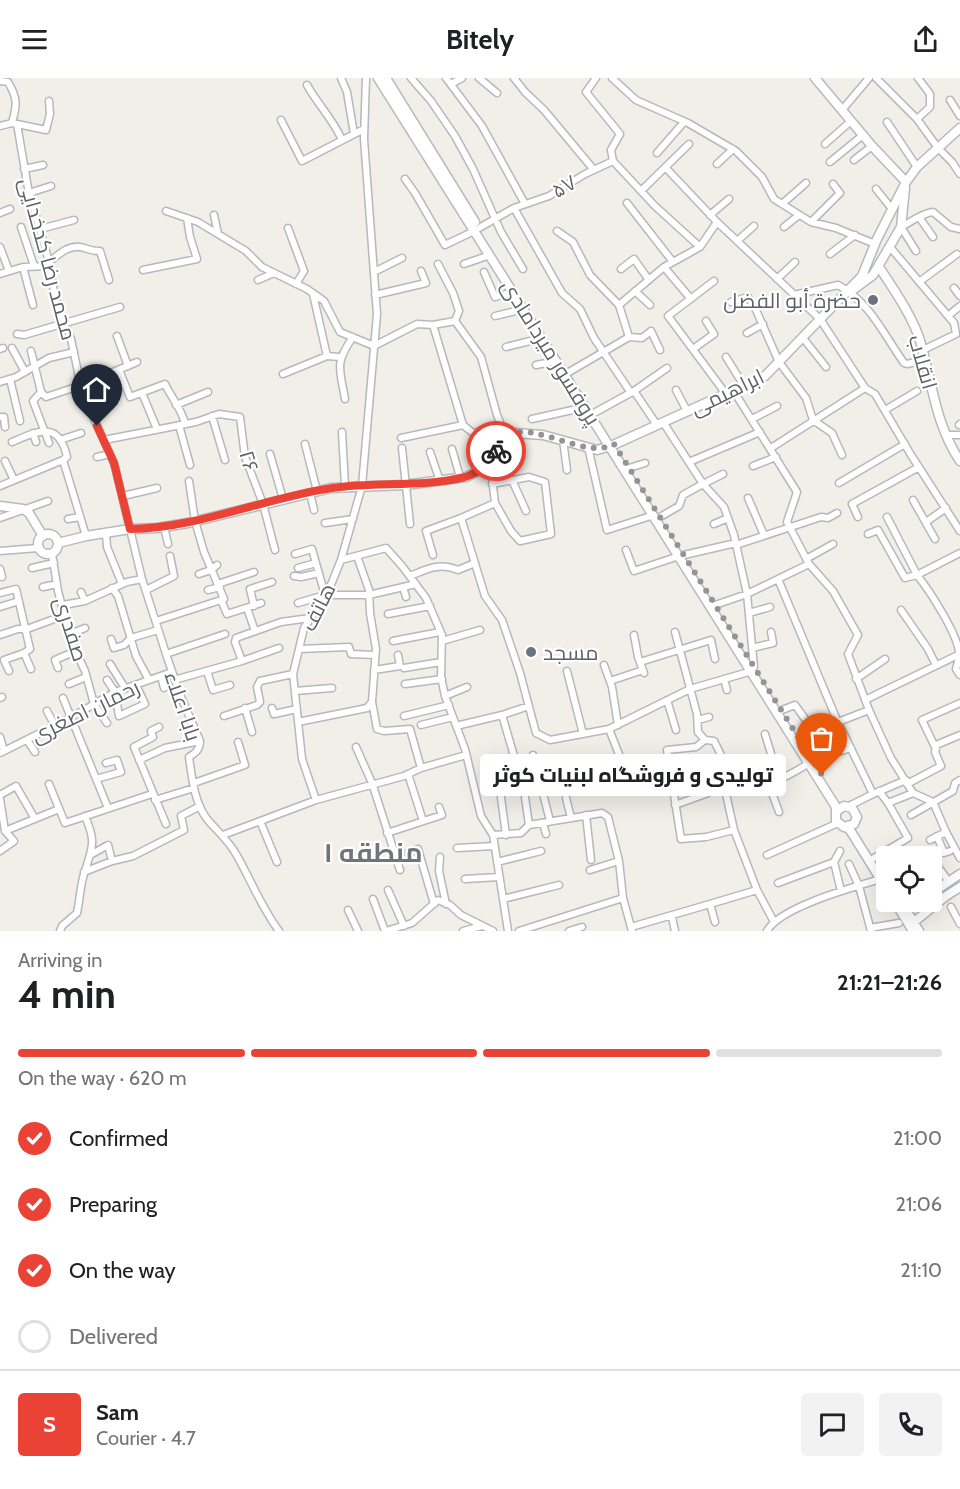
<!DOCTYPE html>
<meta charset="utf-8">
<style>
:root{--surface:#fff;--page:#f2f2f2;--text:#202124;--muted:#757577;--line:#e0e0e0;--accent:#ea4335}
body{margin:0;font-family:Cabin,Cairo,sans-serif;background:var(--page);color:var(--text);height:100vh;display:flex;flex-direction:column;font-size:22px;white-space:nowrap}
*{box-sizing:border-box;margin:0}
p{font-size:20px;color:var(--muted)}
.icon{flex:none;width:33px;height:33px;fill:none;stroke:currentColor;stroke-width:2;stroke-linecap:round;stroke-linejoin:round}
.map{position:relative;height:853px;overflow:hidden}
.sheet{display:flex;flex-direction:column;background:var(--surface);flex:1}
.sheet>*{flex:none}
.fabs{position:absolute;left:876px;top:768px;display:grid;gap:12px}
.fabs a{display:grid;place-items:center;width:66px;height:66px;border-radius:6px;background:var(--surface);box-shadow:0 6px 24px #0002;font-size:30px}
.pin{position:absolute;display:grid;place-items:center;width:51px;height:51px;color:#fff;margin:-62px -26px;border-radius:50% 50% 50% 0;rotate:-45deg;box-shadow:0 0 6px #0007}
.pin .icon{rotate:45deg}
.courier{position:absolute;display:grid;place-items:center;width:60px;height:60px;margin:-30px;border:4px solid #ea4335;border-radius:50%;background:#fff;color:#222;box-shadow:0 2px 8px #0007}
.bubble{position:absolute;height:42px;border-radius:6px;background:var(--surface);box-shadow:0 6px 24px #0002;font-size:20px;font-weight:800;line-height:42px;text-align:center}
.summary em{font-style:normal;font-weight:800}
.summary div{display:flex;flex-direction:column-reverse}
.summary{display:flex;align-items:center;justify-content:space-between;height:102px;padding:0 18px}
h1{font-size:39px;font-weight:800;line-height:45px}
.bar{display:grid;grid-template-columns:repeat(4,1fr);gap:9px 6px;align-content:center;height:72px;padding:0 18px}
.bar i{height:8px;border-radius:4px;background:var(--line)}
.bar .current{background:var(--accent)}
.bar p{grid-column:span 4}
.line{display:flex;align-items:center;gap:15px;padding:0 18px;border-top:2px solid var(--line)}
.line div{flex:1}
.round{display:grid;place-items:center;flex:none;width:63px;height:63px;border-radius:6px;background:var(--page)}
ol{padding:0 18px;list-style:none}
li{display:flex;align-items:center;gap:18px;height:66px}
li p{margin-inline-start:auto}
li .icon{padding:6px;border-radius:50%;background:var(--accent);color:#fff;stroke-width:4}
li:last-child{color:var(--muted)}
li i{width:33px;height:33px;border:3px solid var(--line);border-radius:50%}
header{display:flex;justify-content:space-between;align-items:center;height:78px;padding:0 18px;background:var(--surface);font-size:27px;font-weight:800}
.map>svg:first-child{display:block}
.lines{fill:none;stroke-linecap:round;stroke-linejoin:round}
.street-casing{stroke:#b5b8bc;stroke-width:9}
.secondary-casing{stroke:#b6babf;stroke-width:11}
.street{stroke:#fff;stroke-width:6}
.secondary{stroke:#fff;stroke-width:8}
.done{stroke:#929495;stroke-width:6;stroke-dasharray:0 10.8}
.route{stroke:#ea4335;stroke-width:8}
.worship-dot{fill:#6b7280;stroke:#fff;stroke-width:2}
.labels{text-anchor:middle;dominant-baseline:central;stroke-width:4.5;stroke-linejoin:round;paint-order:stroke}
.street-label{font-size:21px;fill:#5f6368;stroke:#fff}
.worship-label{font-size:21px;fill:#5b616d;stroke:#fff;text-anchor:end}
.district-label{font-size:27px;font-weight:bold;fill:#70757a;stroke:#fff}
</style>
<header><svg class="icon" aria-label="menu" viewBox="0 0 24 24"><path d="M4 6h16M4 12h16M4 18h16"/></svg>Bitely<svg class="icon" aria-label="share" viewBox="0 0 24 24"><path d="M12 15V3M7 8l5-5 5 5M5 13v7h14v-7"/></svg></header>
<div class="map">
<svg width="960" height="853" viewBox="0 0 960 853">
<rect width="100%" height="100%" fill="#f1efe8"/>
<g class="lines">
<g class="street-casing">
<path id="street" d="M341 0 347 14 354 56
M411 0 431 23 455 58 473 91 501 154 523 191
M446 0 482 48 525 126
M479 0 497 15
M514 0 525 14 544 32 594 92
M596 0 586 14 620 56 611 72 613 83 655 128 700 169
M612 0 636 22 688 45 736 73 762 99 774 121 811 144 836 150 875 166
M876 0 917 41 938 70 952 84 960 96
M0 3 8 4C18 21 17 27 12 45
M451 6 462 0
M307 7C318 27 333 41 342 62
M950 22 960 38
M842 32 869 0
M917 41 930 29V16L918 0
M281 42 302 83 364 51
M887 44 917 89
M17 46 28 110 49 184 55 220 71 261 79 299 91 334 114 385 142 501 167 579 181 619 200 663C200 671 196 675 189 679 192 699 194 724 207 741 217 753 228 762 236 776 251 802 261 829 279 853
M0 48 12 45 46 52 50 36 49 23
M825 66 851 43
M657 75 684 44
M854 82 872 68
M830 84 863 57
M717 86 733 71
M666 90 717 144 820 241 865 310 875 316 911 377 960 453
M24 91 43 87
M405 101 415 115 445 167 474 153
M876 111 892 131
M641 113 689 66
M29 115 51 108
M627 125 673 184
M782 126 806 105
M514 130 562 215 580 231 594 260 631 315
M166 133 198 144 246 173 262 189 307 211 324 223 340 254 374 268 417 246 433 247
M0 135 10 131
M214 137 218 156
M710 137 729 121
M919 139 933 159
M811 144 840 115 833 106
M21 149 34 188
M784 149 799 137
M288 150 304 193 296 206
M479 150 514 130 549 118 585 96 613 83
M40 151 74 142
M557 153 573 164 590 197 619 227 629 259 569 294
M737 163 754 148
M0 169 9 193
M890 169 954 245 956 256 923 272
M916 173 901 149C911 144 922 135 933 134L951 149 960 151
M830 176 855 157
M49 184C58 177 68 167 80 169 88 170 88 173 100 173L109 202
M438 186 453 215 459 233 455 243
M464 186 490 177
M23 189 33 227
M664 189 691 221
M621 191 634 181 649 202
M143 192 197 181 190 159 187 140
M374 194 402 180
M484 194 495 219 513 214
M0 196 23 189 50 188
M777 201 795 184
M258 202 274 195
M714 203 668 238 726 316
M919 204 957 176
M954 210 960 218
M635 213 650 227
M313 216 327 278
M375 217 426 205 421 193
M794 217 838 207C870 224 884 257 904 285L907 286 924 282
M731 224 748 219 756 232 779 284 806 320 813 342 832 355 842 377
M619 227 664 189 700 169 717 144
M495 238 524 231
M948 238 960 228
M747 255 763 246
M17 256 24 257 120 229
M117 258 128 288
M629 259 642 260 651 253 660 272
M803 260 826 289
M506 269 542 260
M12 270 25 294
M0 271 3 270
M693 271 714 256 706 243
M31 273 41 314 46 319 82 307 137 284
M726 279 744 308
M536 287 557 283
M119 292 130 319 165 306C172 321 182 331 185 346
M283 296 327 278 340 279
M10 301 20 343
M0 304 16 299 49 280 74 274
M676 312 687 333
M733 312 797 414 787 444 809 486 833 513 858 557 848 576 869 632 891 680 913 715 933 724 946 754 960 780
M634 313 667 290
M41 314 33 323 49 365
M142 315 157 351
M345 321C340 291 334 286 353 259
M176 327 208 314
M885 332 917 313
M594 335 634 313 657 347
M212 338 225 382
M0 339H4L5 349
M532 341 586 329
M752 341 777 328
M179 347 190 387
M463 347 473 355 502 349
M959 347 960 346
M342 354 345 408
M33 355 36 364
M515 355 521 379
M946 357H960
M401 360 463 347 433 247 455 243 481 279 497 337 506 359
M60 362 81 355
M104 362 196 344 219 336 240 339 245 379 263 426 275 472
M563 362 567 392
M12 364C38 353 59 342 67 379L63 382 86 458
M305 366 317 413
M588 369 607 452 654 437
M402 370 410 446
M771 370 865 310
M452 371 460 399
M430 374 440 403
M270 376 283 421
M97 379 110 376
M5 383 14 402
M490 383 495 425 461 440 485 518 502 542 520 595 536 655 550 662 609 651 690 611 752 593
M689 384 760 354
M753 388 776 379
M629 390 645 385
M723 396 703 406 724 429 734 457 747 516 754 589
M512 402 526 433
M839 405 905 366
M492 406 529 399 545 404 551 456 520 463 511 453 495 425
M0 408 63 382
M310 415 314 432
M123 418 157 410
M748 420 764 457
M913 422 935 461
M660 439 679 428 683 417 703 406 663 344
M858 439 852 426 919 389
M887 439 917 497 960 475
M0 440 48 423
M68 441 80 439
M926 444 946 430
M325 445 353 441
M714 446 728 440
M164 449 168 466
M106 455 107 469 122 506
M868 456 878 452 905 500 917 497C929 512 960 559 959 577 959 582 957 587 956 591L960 597
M736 467 821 439 828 440 837 435
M626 472 634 493 679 478
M0 473 38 470
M52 476 58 513 71 563 85 593 94 626 107 645
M295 476 312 471 325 517
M433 477 426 453 461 440
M684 477 736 465
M806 481 833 466
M341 482 386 470 402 488 426 520 442 557 441 599 445 618 465 671 481 738 493 757 508 853
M32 490 54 485
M298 490 316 485
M0 491 2 499
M199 496 211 492 217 487
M294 498 301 499 319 495
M410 498C427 491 440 484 458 492L475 485
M778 501 836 640 873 716 906 702
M218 506 254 494
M43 509 57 506
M403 509 406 519
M112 510 118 518 136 578 149 602
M146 512 174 498 170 478
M208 512 220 509
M81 514 85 523
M0 515 16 511 30 571 24 575 31 591
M221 522 227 536 261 525
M298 525 325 517H369L416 506
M63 527 85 523 127 504 142 501
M715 527 747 516 809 486
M254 528 250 511 272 504
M0 529 19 523
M247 530 255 553
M901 532 928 571 936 587
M749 535 770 529
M388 536 430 528
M156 543 224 521 204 474 195 443 189 403
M675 554 697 636 698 654 705 662 714 663 720 675 726 716 734 752 757 812 774 844
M70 556 85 550
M0 557 18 551H27L65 537
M634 557 638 579 644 595
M111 561 114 570 124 567 131 560 158 552
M393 563 440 554
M442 563 480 552
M752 570 773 565 771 554
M299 571 349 569 351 576 375 577
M166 576 225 556
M242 583 235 564 236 560 281 544 310 540
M640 584 711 562 715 581
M110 586 125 610
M604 587 612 609 618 647
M58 590 55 582 76 573
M404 590 441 584
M374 592 400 588 398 577
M9 593 4 582 24 575
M207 593 213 612 230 607
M567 593 583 656
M161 598 164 610
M724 601 727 612
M856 601 885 581
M107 602 115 614 119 638 145 626 136 607
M174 602 242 583 279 570
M610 603 643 592
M69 606 86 599
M405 606 442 601
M295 613 332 610
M445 618 467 609
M0 620 2 619
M63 620 108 730
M667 622 676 652
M865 622 960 576
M372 624 377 651 384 653 410 651 421 690
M245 630 252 654
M272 630 274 636 297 631
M782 632 795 627 813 652 826 678
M47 633 55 648
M502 637 524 712 529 747
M224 638 257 627 260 624 257 609 260 603 293 596
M404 638 449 627
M698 642 709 639
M298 644 367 630 372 624 376 571 370 535 369 512 357 478
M838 644 869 632
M421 647 453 639
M456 648 502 637 529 628
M159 649 151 653 153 659 134 669 166 746
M609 651 624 689
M765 656 779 702
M0 659 4 673
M27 662 35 674
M705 662 696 669 667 672 681 761 706 759 734 752
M356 669 372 705 400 792
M936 671 922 642 960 625
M0 675 72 639 115 614 172 594
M533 677 550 743
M139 682 165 670 200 663
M813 682 851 670
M408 696 423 743
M498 697 506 757
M96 701 121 694 117 682 106 685
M194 705 245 687 238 664
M49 706 65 745 152 716
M907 706 941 688 935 674 936 667 960 657
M769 707 779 734
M725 712C760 711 780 704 809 685
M0 717 16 708 35 741
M566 720 571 740
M0 721 5 753 59 731
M155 722 194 710
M316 722 302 681 293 596 304 550 328 514 341 482 362 408 377 236 364 61 366 0
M888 725 913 715
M675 727 708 715
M849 728 873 716
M586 737 591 782
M911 737 953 713 955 705 960 702
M260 743 277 784
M543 745 546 756
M387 755 442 737 439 729
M223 757 316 722 404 698 421 690 466 677
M493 757 521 755 529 747 602 735 608 739 619 783 623 820
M937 758 944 775 950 773
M930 762 946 754
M457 770 494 768
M0 773 14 763 5 753
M840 773 834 784 841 813
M408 775 418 771 434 826
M92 776 108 767 112 783
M767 777 838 745
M440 779 439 793 446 826
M874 780 908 760 888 725 879 713
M497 784 541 773
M849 786 859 808 871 853
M932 789 936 786 949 804
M590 792 619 783
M84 794 112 783 133 778 184 752 181 738 200 728
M465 801 499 799
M778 805 834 784
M388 812 404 848
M373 821 385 853
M503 821 559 807
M710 826 757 812
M951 829 960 846
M348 832 358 853
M672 839 675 853
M631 849 710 826 715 844
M870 850 899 845
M60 853 62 848 77 835C80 822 80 806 85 793 93 767 96 764 85 738
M386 853 412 845 438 822 450 827 461 837 493 853
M463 853 482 848
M519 853 623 820 632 853
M569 853 582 849
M767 853C780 829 854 809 881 801"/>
</g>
<g class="secondary-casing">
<path id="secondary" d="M378 0 836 729V743L844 749 854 746 857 739 852 730 844 728 837 733
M386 0 475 144
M815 0 872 68 906 104
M879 189C893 210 915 242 921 266 932 305 936 348 960 383
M854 211 873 197 901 149 905 110
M0 428 23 431 29 435 43 458
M38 466a10 10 0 1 1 20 0a10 10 0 1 1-20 0Z
M58 465 86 458 130 451 157 450 188 445 331 410 405 407 466 399 480 392 490 383 506 359 515 355 543 357 597 372 611 368 765 298 862 198 877 161 906 104 917 89 960 50
M846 749 850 752 886 810
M932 815 960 796
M895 824 913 853
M901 824 919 853
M905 830 918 824
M914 844 946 818 960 809"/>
</g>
<use href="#street" class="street"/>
<use href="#secondary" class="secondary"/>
</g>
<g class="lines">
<path class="done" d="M496 373C499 369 503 361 507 358 532 341 587 383 614 366L822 697"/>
<path class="route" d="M97 348 114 385 130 451C199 450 264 420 332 410 376 403 421 410 465 399 479 395 488 385 496 373"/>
</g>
<g class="worship-dot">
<circle cx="873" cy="222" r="6"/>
<circle cx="531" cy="574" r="6"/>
</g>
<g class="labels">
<g class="street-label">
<text transform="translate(564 108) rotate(-30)">۵۷</text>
<text transform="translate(48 181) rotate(75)">محمد رضا کدخدایی</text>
<text transform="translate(551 274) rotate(58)">پروفسور میردامادی</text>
<text transform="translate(923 284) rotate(74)">انقلاب</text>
<text transform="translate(727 314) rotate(-26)">ابراهیمی</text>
<text transform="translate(249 383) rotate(74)">۲۶</text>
<text transform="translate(318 529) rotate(-63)">هاتف</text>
<text transform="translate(71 551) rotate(72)">صفدری</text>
<text transform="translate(183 628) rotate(71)">بابا اعلاء</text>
<text transform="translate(85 633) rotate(-26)">رحمان اصغری</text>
</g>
<g class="worship-label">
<text x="861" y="222">حضرة أبو الفضل</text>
<text x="543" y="574" text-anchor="start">مسجد</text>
</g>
<g class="district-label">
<text x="373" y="774">منطقه ۱</text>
</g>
</g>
</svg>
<div class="fabs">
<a><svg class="icon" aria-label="locate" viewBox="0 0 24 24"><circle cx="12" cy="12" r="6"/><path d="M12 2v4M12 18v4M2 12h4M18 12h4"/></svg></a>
</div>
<div class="pin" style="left:822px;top:697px;background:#ea580c"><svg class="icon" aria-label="bag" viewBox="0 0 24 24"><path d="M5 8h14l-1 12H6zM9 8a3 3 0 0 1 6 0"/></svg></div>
<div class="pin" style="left:97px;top:348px;background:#1f2937"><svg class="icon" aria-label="home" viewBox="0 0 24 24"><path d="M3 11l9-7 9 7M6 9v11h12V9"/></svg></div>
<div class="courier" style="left:496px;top:373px"><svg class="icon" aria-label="bike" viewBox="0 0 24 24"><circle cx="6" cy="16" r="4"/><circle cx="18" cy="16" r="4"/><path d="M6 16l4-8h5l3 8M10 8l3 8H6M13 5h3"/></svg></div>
<div class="bubble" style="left:480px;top:676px;width:306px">تولیدی و فروشگاه لبنیات کوثر</div>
</div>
<section class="sheet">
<div class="summary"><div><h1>4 min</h1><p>Arriving in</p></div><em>21:21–21:26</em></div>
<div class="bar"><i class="current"></i><i class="current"></i><i class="current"></i><i></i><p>On the way · 620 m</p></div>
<ol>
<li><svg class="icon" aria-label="check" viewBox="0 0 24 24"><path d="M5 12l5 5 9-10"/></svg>Confirmed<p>21:00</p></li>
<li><svg class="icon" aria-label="check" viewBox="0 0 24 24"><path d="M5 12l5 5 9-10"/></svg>Preparing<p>21:06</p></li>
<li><svg class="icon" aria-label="check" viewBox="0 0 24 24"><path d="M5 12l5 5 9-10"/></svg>On the way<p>21:10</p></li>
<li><i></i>Delivered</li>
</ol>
<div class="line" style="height:108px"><b class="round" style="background:var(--accent);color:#fff">S</b><div><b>Sam</b><p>Courier · 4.7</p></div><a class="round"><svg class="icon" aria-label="chat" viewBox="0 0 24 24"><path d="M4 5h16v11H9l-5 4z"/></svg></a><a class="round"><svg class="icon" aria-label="phone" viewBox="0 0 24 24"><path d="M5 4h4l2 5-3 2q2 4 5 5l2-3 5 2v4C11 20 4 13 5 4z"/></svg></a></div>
</section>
